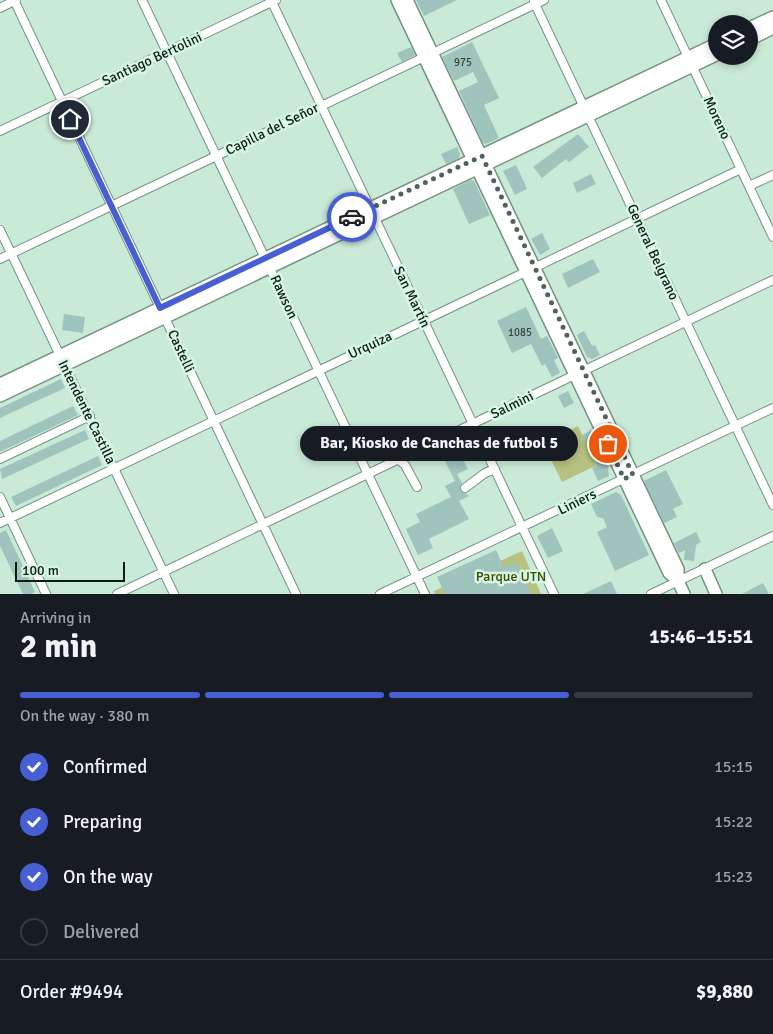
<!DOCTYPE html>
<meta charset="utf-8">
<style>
:root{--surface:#171b24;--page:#242831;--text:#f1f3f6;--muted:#9ea1a6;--line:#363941;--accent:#485fd3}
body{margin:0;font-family:Signika,sans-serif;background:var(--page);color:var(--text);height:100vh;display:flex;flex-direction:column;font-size:19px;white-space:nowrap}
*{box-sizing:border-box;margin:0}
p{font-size:16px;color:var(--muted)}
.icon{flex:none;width:28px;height:28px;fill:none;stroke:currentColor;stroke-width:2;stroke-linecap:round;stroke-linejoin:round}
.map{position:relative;height:594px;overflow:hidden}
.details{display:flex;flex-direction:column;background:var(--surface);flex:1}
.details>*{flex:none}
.buttons{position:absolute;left:708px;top:15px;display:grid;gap:10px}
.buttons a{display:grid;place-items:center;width:50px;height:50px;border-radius:50%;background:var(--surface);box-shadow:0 2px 8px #0003;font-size:25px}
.scale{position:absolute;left:15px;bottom:12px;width:110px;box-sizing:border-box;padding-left:5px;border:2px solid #0f1a14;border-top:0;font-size:14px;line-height:18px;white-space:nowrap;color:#0f1a14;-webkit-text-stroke:4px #d7f7e5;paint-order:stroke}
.pin{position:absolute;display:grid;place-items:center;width:42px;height:42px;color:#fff;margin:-21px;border:2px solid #fff;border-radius:50%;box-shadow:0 1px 5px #0007}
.courier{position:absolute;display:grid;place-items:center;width:50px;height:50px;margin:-25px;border:4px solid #485fd3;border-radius:50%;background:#fff;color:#222;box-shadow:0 1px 6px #0007}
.bubble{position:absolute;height:35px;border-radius:18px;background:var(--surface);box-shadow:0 2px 8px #0003;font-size:16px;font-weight:700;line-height:35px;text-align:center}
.summary em{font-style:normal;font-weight:700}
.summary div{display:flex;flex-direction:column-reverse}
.summary{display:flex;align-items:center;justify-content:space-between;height:85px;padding:0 20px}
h1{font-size:32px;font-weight:700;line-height:38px}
.bar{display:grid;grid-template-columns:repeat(4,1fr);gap:8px 5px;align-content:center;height:60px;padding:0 20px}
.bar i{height:6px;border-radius:4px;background:var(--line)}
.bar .current{background:var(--accent)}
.bar p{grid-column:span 4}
.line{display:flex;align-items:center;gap:12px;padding:0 20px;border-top:1px solid var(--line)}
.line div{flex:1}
ol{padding:0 20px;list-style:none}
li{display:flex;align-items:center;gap:15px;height:55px}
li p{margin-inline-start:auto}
li .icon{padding:5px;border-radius:50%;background:var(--accent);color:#fff;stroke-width:4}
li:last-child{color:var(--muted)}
li i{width:28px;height:28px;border:2px solid var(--line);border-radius:50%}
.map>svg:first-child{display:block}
.green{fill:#b7c180}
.building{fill:#9ec4bd}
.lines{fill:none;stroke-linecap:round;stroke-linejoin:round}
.street-casing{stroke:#759281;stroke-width:10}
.secondary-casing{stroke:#759281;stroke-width:14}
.street{stroke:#fff;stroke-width:8}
.secondary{stroke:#fff;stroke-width:11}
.done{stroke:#506359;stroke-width:5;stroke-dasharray:0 9}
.route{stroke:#485fd3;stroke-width:6}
.labels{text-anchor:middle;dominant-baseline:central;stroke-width:5;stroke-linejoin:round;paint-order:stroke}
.number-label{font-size:11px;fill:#33443e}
.street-label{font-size:14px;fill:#0f1a14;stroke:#d7f7e5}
.park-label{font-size:14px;fill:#424901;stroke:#d7f7e5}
</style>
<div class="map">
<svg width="773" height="594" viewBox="0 0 773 594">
<rect width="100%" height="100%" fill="#caead8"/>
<path class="green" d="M578 426 597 465 562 482 543 443Z
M522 551 541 594H435L434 591Z"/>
<path class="building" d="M416 0H457L424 16Z
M472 42 499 98 484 105 499 138 486 144 483 143 459 91 478 82 473 72 454 81 442 57Z
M411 47 415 55 402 62 397 53Z
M578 134 589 147 569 162 566 159 542 178 533 167Z
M457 147 460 154 459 158 446 164 441 154Z
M516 165 527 189 515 195 503 171Z
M591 174 596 184 577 193 573 183Z
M470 180 474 181 490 215 469 224 453 189Z
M542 233 550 249 540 255 531 239Z
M593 259 600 272 568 288 562 274Z
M526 307 541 339 547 336 558 358 554 360 560 373 552 377 545 364 542 366 531 344 512 353 497 321Z
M64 314 85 317 83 333 62 330Z
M584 331 592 346 595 345 600 355 592 359 587 357 577 335Z
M61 379 65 388 0 418V408Z
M568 391 574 403 564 408 558 396Z
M73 406 78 415 0 452V441Z
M85 430 89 439 2 479 0 469Z
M592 430 607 461 609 476 598 481 592 468 597 465 582 435Z
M460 453 468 469 457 474 462 483 460 489 469 496 459 501 469 519 429 539 433 548 418 555 406 529 420 522 416 514 451 497 445 486 455 481 445 461Z
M98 456 102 465 16 506 11 497Z
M666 470 683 504 673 509 677 517 664 523 644 481Z
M616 492 621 495 649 555 615 571 597 532 607 527 603 518 597 517 591 504Z
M552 528 563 551 548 558 537 536Z
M6 530 35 592 31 594H23L0 546V533Z
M696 532 701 542 696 545 694 561 684 560 685 550 679 553 674 543Z
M496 550 504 568 516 562 531 594H445L437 577Z
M611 581 617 594H583Z
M763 583 769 594H742Z"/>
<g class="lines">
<g class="street-casing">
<path id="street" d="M14 0 296 594
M142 0 425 594
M271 0 554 594
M661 0 773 237
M534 2 773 505
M0 8 16 0
M0 131 276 0
M749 186 773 175
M0 230 174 594
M0 259 544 0
M0 459 90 416
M398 459 405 465 417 487
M465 488 485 473 495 469
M0 497 46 594
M0 523 741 169
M117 594 773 280
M380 594 773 408
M651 594 773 536"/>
</g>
<g class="secondary-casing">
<path id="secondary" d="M397 0 669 573 678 581 684 594
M407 0 678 569V581
M749 28 773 17
M749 40 773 28
M0 384 716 44
M0 396 716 55
M705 569 716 594"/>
</g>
<use href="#street" class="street"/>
<use href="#secondary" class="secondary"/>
</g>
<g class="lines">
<path class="done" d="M352 217 482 156 633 475 624 479 608 444"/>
<path class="route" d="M70 119 160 308 352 217"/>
</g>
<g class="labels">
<g class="number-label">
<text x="463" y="62">975</text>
<text x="520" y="332">1085</text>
</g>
<g class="street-label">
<text transform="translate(152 59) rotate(-25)">Santiago Bertolini</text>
<text transform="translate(717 118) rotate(65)">Moreno</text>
<text transform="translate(272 129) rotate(-26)">Capilla del Señor</text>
<text transform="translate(653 252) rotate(65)">General Belgrano</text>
<text transform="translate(284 297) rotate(65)">Rawson</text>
<text transform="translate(412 297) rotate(64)">San Martín</text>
<text transform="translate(370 345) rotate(-25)">Urquiza</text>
<text transform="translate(181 351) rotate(65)">Castelli</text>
<text transform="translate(512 405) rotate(-26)">Salmini</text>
<text transform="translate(87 412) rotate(64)">Intendente Castilla</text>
<text transform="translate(577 502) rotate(-26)">Liniers</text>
</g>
<g class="park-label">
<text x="511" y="576">Parque UTN</text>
</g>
</g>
</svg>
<div class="buttons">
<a><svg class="icon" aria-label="layers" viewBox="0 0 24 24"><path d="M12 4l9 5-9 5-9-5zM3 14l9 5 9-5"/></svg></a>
</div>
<div class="scale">100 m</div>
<div class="pin" style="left:608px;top:444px;background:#ea580c"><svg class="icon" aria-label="bag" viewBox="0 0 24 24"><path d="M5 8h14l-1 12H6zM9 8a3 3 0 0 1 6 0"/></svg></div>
<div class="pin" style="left:70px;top:119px;background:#1f2937"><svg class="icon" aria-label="home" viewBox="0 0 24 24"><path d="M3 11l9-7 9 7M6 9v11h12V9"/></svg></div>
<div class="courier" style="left:352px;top:217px"><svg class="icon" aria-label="car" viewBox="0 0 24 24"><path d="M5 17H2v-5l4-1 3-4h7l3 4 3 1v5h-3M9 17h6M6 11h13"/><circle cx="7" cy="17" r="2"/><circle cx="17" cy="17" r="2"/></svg></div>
<div class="bubble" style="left:300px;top:426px;width:278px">Bar, Kiosko de Canchas de futbol 5</div>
</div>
<section class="details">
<div class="summary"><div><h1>2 min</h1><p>Arriving in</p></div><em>15:46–15:51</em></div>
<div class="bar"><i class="current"></i><i class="current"></i><i class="current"></i><i></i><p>On the way · 380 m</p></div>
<ol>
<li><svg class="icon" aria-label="check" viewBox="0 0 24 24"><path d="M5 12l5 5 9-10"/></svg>Confirmed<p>15:15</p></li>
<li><svg class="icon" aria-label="check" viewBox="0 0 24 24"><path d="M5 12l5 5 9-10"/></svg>Preparing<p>15:22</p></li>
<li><svg class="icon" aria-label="check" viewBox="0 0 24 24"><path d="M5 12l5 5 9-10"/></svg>On the way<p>15:23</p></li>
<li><i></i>Delivered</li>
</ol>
<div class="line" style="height:65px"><div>Order #9494</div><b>$9,880</b></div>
</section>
